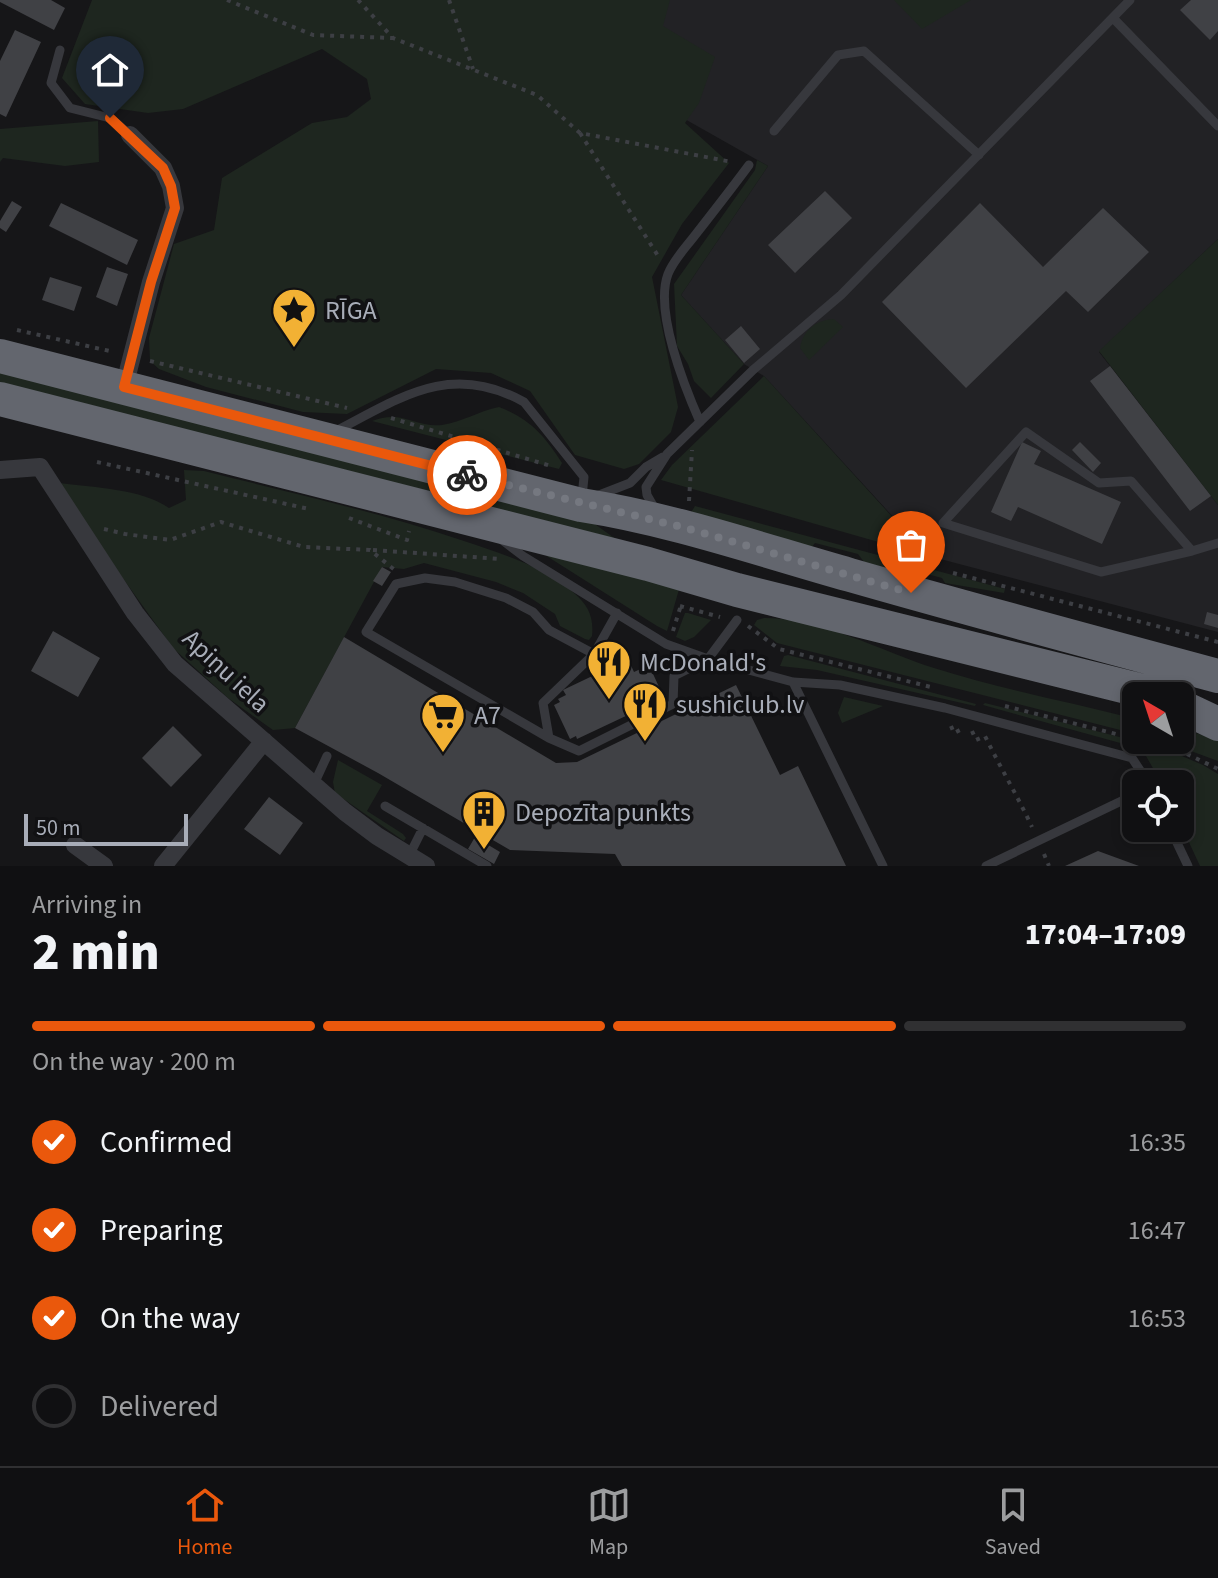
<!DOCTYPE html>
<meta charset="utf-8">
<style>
:root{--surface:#101012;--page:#1e1e20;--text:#f1f3f6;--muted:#9c9d9f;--line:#303032;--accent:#ea580c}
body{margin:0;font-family:"Source Sans 3",sans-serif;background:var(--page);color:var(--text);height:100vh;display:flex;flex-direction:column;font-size:30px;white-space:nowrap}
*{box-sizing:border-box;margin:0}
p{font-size:26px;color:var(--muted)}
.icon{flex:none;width:44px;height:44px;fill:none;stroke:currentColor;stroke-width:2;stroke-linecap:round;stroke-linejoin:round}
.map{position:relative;height:866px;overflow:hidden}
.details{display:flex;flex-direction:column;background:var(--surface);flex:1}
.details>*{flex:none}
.needle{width:52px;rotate:321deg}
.controls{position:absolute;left:1122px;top:682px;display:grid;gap:16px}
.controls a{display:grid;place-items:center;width:72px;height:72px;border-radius:12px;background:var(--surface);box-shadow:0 4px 12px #0003,0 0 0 2px var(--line);font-size:40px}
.scale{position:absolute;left:24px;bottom:20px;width:164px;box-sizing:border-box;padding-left:8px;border:4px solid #a8adb8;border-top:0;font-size:22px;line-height:28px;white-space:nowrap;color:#a8adb8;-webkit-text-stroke:6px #111113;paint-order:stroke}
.pin{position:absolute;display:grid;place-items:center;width:68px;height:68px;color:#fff;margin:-82px -34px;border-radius:50% 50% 50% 0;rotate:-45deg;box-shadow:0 0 8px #0007}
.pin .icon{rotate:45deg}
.courier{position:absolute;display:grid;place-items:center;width:80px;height:80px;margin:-40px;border:6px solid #ea580c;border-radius:50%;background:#fff;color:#222;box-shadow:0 2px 10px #0007}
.head em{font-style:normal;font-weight:800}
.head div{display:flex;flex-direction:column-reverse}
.head{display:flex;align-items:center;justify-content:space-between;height:136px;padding:0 32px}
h1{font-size:52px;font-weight:800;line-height:60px}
.bar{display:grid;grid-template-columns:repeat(4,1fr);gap:12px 8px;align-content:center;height:96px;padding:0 32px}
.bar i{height:10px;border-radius:6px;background:var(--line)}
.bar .on{background:var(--accent)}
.bar p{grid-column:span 4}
ol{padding:0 32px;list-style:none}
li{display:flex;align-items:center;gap:24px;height:88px}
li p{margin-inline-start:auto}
li .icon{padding:8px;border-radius:50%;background:var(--accent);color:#fff;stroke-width:4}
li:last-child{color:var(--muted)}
li i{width:44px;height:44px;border:4px solid var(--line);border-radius:50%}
.tab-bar{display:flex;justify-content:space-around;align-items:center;height:112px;border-top:2px solid var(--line);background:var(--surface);font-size:22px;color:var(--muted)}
.tab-bar a{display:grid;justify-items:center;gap:4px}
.tab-bar .on{color:var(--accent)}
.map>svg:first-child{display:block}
.built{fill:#222225}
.green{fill:#1e261f}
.building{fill:#404145}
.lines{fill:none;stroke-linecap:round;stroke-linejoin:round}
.path{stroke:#3d3f44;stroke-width:4;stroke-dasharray:4 6;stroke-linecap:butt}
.lane{stroke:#37383d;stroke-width:9}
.street{stroke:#37383d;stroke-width:18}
.highway{stroke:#63666e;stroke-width:34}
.done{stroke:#757880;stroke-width:8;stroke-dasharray:0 14.4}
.route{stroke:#ea580c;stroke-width:10}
.labels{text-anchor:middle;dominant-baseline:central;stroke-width:7;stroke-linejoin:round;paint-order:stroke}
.poi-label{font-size:26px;fill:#a8adb8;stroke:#111113;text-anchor:start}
.street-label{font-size:26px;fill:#a8adb8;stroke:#111113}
</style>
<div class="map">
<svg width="1218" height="866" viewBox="0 0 1218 866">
<rect width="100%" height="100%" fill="#161618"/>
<path class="built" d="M474 0H1218V239L1099 352 1218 505V632L910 551 907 532 764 376 744 364 681 295 768 166Z"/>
<path class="green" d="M92 0H670L663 26 715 57 699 103 685 123 729 163 682 224 652 277 678 407 671 432 639 464 624 469 575 455 530 391 491 373 436 369 347 414 303 412 206 387 159 369 150 361 149 338 174 244 214 230 222 178 312 123 347 117 371 99 367 79 322 49 183 109 148 113 85 104 62 78Z
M894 0H971L922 29Z
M98 121 99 162 65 166 3 158 0 162V129Z
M757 160 768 166 681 295 744 364 711 398 694 381 688 364 677 346 674 284 755 170Z
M1218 239V505L1099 351Z
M834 319 843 327 809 360 800 348C803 330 816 320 834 319Z
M0 367 592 522 631 550 0 387Z
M764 376 907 533 910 551 661 480 672 465Z
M499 407C529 418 545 436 562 463L559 469 372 421C402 409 416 428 442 425 462 422 479 411 499 407Z
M184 470 204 471C291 493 379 512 464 541 502 554 544 566 574 593 588 605 594 617 592 636L589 640 585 639 560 626 555 614 523 593 496 582 424 563 404 569 382 567 295 728 273 730 228 698 173 648 86 527 59 483C91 487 143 489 169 508L186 500Z
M695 506 1005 589 1004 593 945 583 942 578 889 564 886 568 864 562 858 554 815 543 811 548 690 514Z
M534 548 680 586 667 631 657 626Z
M685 613H688L711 620 694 637 685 641 676 637Z
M764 618C822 618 880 651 934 668 1000 689 1069 702 1136 719V734L777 643 754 625 757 620Z
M788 655 976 704 975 706 817 670 780 666 784 656Z
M844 697 883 706 842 723 838 713Z
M985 703 1163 748 1203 765 1218 774V866H1200L1180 823V784H1162L1142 749 983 705Z
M1180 729 1218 739V761L1161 740H1180Z
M338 760 382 785 367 811 403 834 406 838 404 841 335 793 333 782Z"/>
<path class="building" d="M0 0H51L65 8 54 30 0 2Z
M1191 0H1218V31L1210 40 1180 10Z
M15 30 41 42 6 117 0 114V61Z
M825 191 852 218 795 273 768 245Z
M12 201 22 207 6 232 0 228V221Z
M61 203 138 240 127 265 49 226Z
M980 203 1043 267 1103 208 1149 252 1088 312 1066 291 966 388 882 302Z
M107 267 128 274 117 306 96 297Z
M50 277 82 287 74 311 42 300Z
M741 326 760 349 744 363 725 340Z
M1110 366 1211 496 1190 511 1090 381Z
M1022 442 1041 451 1034 464 1121 502 1102 544 1018 507 1011 521 991 512Z
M1080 442 1101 463 1093 472 1072 450Z
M382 567 391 572 382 586 373 581Z
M1207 612 1218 615V628L1204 624Z
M53 631 100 658 78 697 31 671Z
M344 637 556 763 577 762 736 685 780 775 798 766 846 866H622L615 854 510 850 378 773 295 728Z
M628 659 634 672 649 665 664 698 577 739 576 736 570 739 554 705 560 702 558 699 566 695 563 690Z
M173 726 202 755 171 787 142 758Z
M269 797 303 823 280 855 244 829Z
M475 837 500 852 494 864 468 849Z
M1098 851 1139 866H1065Z"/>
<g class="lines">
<path class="path" d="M227 0 313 35 393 38
M358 0 393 38 537 95 580 133 732 162
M449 0 473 69
M580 133 660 259
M17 330 114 352
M150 361 347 408
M391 418 551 466
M97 462 309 509
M689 501 692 450
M349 518 407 540 409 531
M104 529 125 534 170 540 221 522 304 547 370 550 396 571
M373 550 500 559
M953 573 1218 642
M680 606 720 617
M748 626 779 649 931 687
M673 631 681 605
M1005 706 1136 739
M951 726 954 733 964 728
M972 731 976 740 985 736C1000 767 1017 795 1032 827
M1139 740 1183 752 1218 769
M1044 854 1049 866"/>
<path class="lane" d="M1113 18 1218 126
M60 50 51 83 70 108 110 118 130 135
M774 131 838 55 864 51 979 155
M700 422C685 388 654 311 668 274 674 259 687 246 696 234 714 211 732 188 749 165
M334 432C400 398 450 361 524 402L584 477 582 497
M594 497 630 483 646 467 663 457
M655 509 647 495 646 487 667 454 753 370 841 295 1130 0
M502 540 523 556 666 644 708 659 793 682 840 685 945 708 1132 758 1149 784
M1192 551 1101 572 943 523 1026 432 1099 483 1131 481 1192 551 1218 543
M594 654 549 630 533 612 506 598 455 582 425 578 396 584 366 632 549 738 579 751 673 704 674 676 708 659 737 620
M793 682 883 866
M549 738 543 703 594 654 617 613
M314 784 327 756
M385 806 487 866
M1170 828 1188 866
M409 856 423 828
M986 866 1136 794"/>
<path class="street" d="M124 387 151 282 175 208 171 186 163 168 130 135
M0 470 40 467 135 613 175 664 345 812 377 836 426 866
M75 845 104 866
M163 866 264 741"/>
<path class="highway" d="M0 356 581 505C672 519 761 550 850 575 972 610 1095 643 1218 676
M0 399 648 564 737 590 1163 696
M1180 706 1218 724"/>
</g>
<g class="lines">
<path class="done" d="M467 475 682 527 911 593"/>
<path class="route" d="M110 118 163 168 171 186 175 208 151 282 124 387 467 475"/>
</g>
<defs>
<g id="sight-pin" transform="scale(2.3)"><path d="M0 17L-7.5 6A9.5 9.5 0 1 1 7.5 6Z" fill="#f2b134" stroke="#111113"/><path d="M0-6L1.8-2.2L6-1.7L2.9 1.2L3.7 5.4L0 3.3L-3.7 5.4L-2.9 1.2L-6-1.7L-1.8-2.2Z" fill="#111"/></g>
<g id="restaurant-pin" transform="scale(2.3)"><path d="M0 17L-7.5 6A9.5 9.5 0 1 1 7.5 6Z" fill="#f2b134" stroke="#111113"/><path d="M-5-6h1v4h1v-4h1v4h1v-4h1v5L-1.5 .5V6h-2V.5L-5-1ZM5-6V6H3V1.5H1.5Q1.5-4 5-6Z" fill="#111"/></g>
<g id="supermarket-pin" transform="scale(2.3)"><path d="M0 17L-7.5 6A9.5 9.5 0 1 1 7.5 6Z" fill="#f2b134" stroke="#111113"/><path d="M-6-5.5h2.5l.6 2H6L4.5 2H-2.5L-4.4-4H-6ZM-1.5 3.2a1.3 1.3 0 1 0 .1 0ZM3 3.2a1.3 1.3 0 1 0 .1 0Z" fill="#111"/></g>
<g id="building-pin" transform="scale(2.3)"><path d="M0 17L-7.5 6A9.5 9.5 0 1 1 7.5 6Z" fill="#f2b134" stroke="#111113"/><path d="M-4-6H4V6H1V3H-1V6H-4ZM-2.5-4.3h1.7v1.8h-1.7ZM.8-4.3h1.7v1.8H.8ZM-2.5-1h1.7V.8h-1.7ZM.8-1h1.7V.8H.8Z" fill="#111"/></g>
</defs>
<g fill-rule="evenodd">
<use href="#sight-pin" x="294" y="310"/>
<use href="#restaurant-pin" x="609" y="662"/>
<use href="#restaurant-pin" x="645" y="704"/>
<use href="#supermarket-pin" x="443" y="715"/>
<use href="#building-pin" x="484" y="812"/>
</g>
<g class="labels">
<g class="poi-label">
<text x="325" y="310">RĪGA</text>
<text x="640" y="662">McDonald's</text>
<text x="676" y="704">sushiclub.lv</text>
<text x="474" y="715">A7</text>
<text x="515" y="812">Depozīta punkts</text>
</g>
<g class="street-label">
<text transform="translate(226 671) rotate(43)">Apiņu iela</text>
</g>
</g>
</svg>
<div class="controls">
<a><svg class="needle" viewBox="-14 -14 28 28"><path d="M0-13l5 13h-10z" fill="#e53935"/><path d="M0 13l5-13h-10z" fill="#9c9d9f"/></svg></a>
<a><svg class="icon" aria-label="locate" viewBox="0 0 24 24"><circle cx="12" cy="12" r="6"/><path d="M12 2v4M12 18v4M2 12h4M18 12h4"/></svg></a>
</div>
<div class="scale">50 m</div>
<div class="pin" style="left:911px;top:593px;background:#ea580c"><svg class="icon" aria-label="bag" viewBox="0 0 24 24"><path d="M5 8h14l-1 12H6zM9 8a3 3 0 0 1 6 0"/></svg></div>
<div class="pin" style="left:110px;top:118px;background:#1f2937"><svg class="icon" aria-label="home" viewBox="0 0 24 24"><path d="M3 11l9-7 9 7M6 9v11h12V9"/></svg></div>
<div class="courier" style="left:467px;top:475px"><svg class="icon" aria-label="bike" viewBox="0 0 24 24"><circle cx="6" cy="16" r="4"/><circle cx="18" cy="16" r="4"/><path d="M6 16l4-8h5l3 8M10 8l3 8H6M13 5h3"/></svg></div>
</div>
<section class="details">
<div class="head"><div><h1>2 min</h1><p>Arriving in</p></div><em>17:04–17:09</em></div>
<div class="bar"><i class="on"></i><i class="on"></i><i class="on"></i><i></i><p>On the way · 200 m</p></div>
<ol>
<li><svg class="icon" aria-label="check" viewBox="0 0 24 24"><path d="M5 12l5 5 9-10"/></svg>Confirmed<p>16:35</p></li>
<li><svg class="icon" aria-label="check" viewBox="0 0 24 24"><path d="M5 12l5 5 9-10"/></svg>Preparing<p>16:47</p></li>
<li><svg class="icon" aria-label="check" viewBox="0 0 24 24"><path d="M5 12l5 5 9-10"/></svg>On the way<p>16:53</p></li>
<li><i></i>Delivered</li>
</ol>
</section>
<nav class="tab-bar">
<a class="on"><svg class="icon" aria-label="home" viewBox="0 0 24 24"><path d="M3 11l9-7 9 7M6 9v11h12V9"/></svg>Home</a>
<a><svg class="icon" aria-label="map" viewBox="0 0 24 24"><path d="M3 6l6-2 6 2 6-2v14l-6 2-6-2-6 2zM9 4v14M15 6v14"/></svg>Map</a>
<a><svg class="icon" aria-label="saved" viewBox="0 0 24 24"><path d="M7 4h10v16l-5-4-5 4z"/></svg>Saved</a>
</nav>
